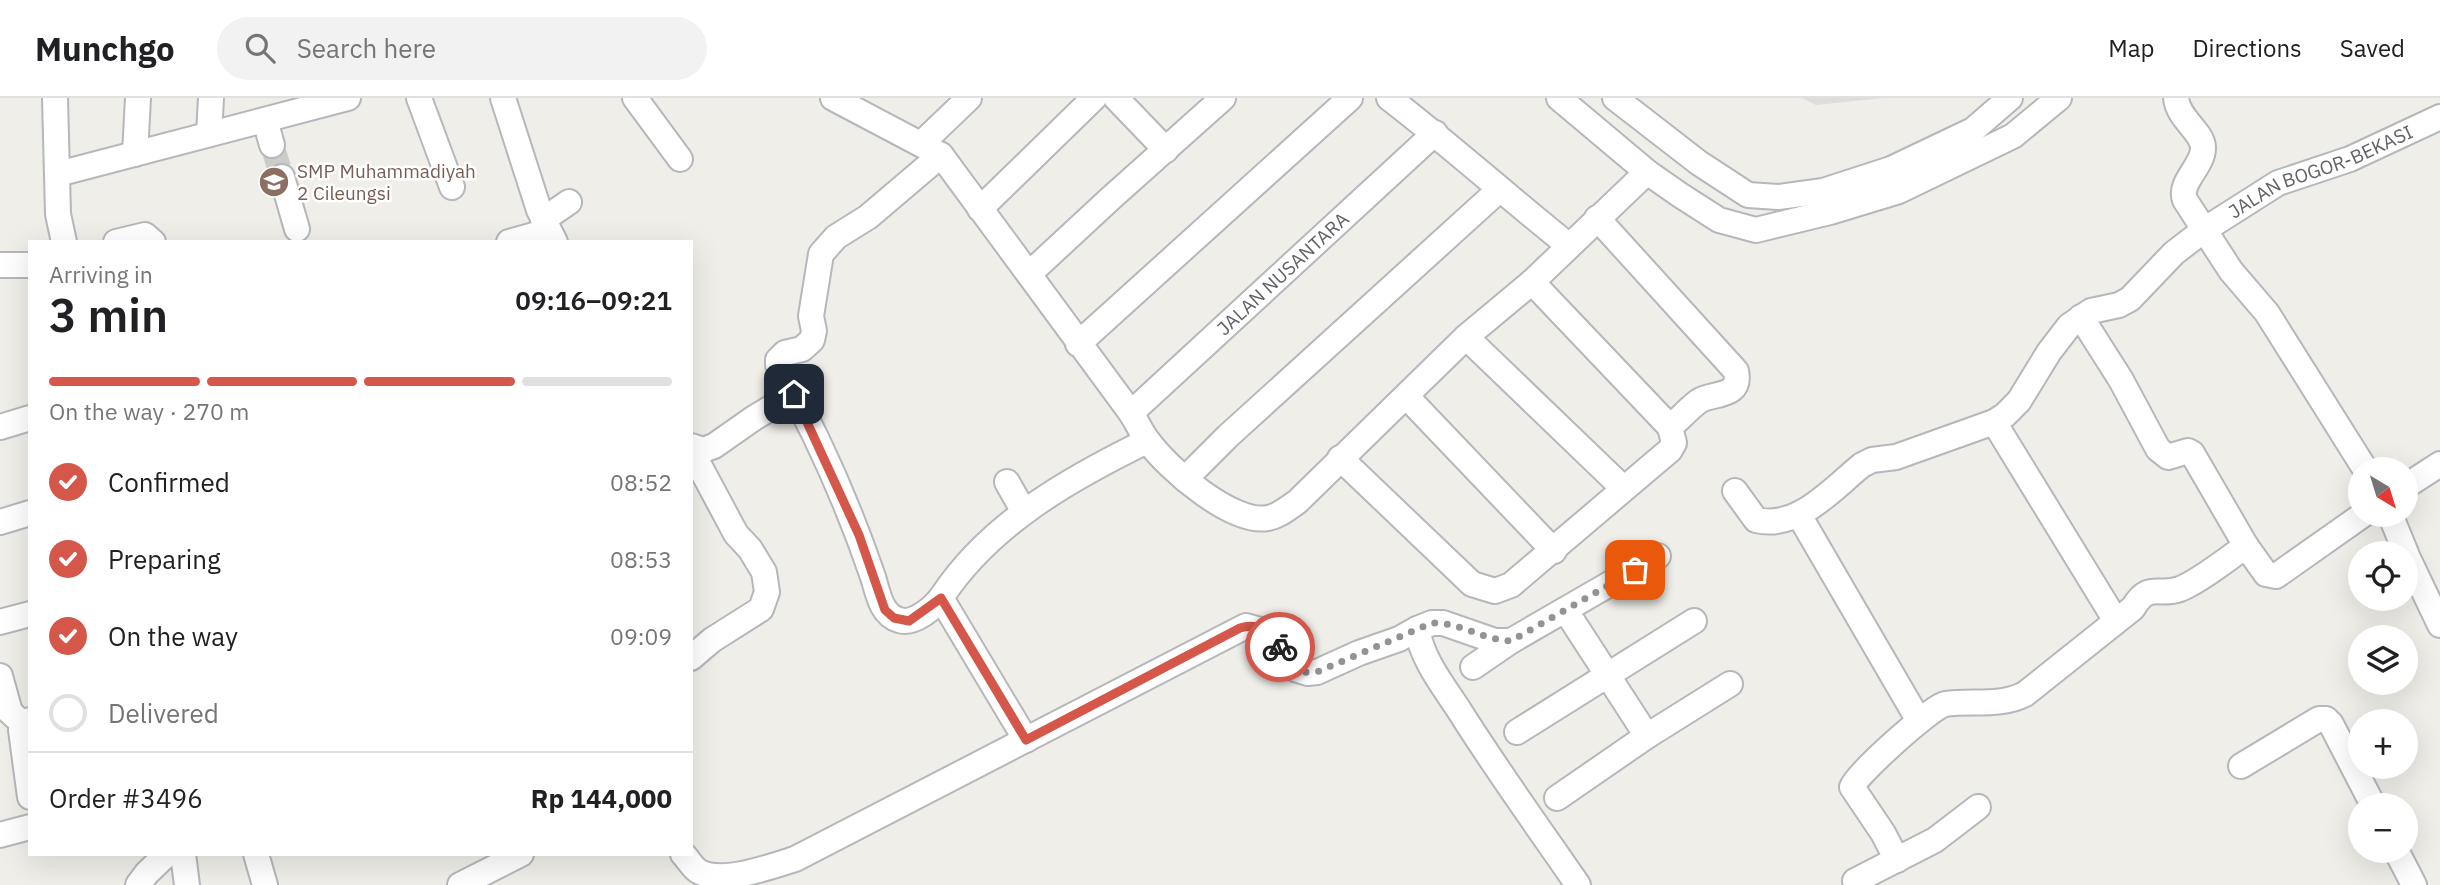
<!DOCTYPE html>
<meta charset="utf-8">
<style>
:root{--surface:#fff;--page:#f2f2f2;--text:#202124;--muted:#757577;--line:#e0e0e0;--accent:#d4574a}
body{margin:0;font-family:"IBM Plex Sans",sans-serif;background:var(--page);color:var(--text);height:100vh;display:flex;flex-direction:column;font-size:26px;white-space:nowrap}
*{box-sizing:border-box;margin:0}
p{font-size:23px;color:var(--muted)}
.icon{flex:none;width:38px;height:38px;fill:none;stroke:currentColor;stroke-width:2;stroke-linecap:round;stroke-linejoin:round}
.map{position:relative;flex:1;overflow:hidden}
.sheet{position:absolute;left:28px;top:142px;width:665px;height:616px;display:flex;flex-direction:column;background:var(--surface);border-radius:0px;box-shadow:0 7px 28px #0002}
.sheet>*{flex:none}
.needle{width:46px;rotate:142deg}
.controls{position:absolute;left:2348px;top:359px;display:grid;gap:14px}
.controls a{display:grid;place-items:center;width:70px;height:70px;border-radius:50%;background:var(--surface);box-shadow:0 7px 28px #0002;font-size:35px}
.pin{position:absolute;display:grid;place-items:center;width:60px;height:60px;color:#fff;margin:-30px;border-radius:14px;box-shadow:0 4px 10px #0006}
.courier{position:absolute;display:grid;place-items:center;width:70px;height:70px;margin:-35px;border:5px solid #d4574a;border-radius:50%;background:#fff;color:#222;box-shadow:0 2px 9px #0007}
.head em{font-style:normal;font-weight:600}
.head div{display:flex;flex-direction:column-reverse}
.head{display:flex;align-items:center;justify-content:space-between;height:119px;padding:0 21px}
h1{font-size:46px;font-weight:600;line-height:52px}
.bar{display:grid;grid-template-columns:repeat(4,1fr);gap:10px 7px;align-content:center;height:84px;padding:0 21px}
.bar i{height:9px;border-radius:5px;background:var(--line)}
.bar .current{background:var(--accent)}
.bar p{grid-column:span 4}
.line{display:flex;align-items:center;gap:18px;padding:0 21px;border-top:2px solid var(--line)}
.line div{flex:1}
ol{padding:0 21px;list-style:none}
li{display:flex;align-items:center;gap:21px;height:77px}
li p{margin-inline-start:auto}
li .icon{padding:7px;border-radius:50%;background:var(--accent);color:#fff;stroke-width:4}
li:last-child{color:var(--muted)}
li i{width:38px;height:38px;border:4px solid var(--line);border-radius:50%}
header{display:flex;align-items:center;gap:42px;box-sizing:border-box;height:98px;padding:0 35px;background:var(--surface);border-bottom:2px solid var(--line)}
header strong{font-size:33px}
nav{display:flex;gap:38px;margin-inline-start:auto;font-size:24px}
.search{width:490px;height:63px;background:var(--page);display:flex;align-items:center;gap:18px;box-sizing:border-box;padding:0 24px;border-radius:38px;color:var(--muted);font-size:26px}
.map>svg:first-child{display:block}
.industrial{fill:#dfddda}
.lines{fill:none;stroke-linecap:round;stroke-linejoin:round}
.minor-tunnel{stroke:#cbcbc8;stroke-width:24;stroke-dasharray:24 12;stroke-linecap:butt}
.minor-casing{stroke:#b5b7bb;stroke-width:28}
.minor{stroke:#fff;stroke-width:24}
.done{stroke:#929394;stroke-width:7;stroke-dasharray:0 12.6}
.route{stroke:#d4574a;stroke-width:9}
.labels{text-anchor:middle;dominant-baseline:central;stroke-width:5;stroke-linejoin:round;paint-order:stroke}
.education-label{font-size:19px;fill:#785e54;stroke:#fff;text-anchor:start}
.street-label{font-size:19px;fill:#606266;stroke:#fff}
</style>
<header>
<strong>Munchgo</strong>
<div class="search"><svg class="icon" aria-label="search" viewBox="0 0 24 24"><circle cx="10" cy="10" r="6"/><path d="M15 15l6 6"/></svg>Search here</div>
<nav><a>Map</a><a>Directions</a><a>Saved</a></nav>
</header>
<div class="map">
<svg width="2440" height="787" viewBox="0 0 2440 787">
<rect width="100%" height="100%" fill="#efeee8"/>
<path class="industrial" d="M1802 0H1884L1816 7Z"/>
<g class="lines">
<path class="minor-tunnel" d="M272 47 282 79"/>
<g class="minor-casing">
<g id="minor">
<path d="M55 0 58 116 64 144"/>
<path d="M419 0 452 89"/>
<path d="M503 0 539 112 555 144"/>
<path d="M635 0 680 61"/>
<path d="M833 0 941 57 1131 315C1137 324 1141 334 1148 343 1168 371 1233 427 1268 420 1279 418 1288 410 1297 404L1466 239 1532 184 1647 74"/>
<path d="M1116 0 1166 52"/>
<path d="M1389 0C1450 47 1508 99 1568 147"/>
<path d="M1559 0 1647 74 1680 97 1719 122 1756 132 1830 114 1899 93 2013 38 2059 0"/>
<path d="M1615 0 1699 65 1748 97 1778 99 1823 93 1891 71 1973 32 2010 0"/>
<path d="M2176 0C2178 21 2202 33 2203 49 2204 68 2178 84 2185 102L2231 173 2267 215 2365 371"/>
<path d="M265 22 272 47"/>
<path d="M209 36 211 0"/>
<path d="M922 45 969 0"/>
<path d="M135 56 138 0"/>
<path d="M941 57 868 119 836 139 821 156 811 218 814 233 812 242 802 251 785 255 778 262V267C816 334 848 406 873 479 878 495 881 517 899 522 914 527 935 509 943 497 991 425 1071 380 1147 343"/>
<path d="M58 76 348 0"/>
<path d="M282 79 297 131"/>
<path d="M980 111 1094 0"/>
<path d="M543 122 569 104"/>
<path d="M116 144 145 137 153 144"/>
<path d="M509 144 548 133"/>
<path d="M0 167H30"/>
<path d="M1029 176 1111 100 1223 0"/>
<path d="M1532 184 1670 329"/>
<path d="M2081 219 2121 282 2158 351 2168 359 2188 353 2192 355 2246 448"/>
<path d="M1466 239 1623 390"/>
<path d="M1078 246 1350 0"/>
<path d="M1407 299 1554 453"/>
<path id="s1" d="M1131 315 1435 35"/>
<path d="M1994 324 2116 523"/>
<path d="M0 329 30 320"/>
<path d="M691 348 703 352 714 348 754 320 794 296"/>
<path d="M691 352 736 436 750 451 764 474 767 494 761 511 712 542 691 560"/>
<path d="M1340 360 1472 486 1495 493 1511 487 1670 352 1674 345 1670 329C1680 321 1688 311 1699 303 1712 294 1742 301 1736 273L1597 120"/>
<path d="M1185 381 1228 338 1499 92"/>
<path d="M1007 384 1024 414"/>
<path d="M2406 388 2440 366"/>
<path id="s2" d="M1735 393 1756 422C1798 432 1832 391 1862 367L1872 362 1896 359 1994 324 2005 317 2019 303 2049 254 2069 228 2091 213 2119 207 2130 201 2174 155 2204 132 2278 85 2350 61 2440 19"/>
<path d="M2390 416 2406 455"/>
<path d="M1799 417 1919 623"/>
<path d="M0 424 30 415"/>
<path d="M2406 456 2440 527"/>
<path d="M941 500 1026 642"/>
<path d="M1566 513 1647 638 1730 586"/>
<path d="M0 524 30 516"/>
<path d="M1417 531 1432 525H1443L1495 543H1511L1658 458"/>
<path d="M1473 569 1511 543"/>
<path d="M0 578 10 614 22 625 30 622"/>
<path d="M22 625 21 632 30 699"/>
<path d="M1517 634 1694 523"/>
<path d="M2241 668 2319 621H2326L2331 626 2373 707"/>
<path d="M1557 700 1647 638"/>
<path d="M0 737 30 729"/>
<path d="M2396 752 2414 787"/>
<path d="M183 756 187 787"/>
<path d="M256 756 265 787"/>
<path d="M683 756C688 761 692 769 698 773 722 787 769 769 795 761L1246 528 1268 534 1295 571 1308 575 1317 574 1359 555 1399 541 1417 531C1422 561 1442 586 1459 612 1496 671 1538 729 1578 787"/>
<path d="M1897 762 1883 735 1852 689C1856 677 1932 608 1945 606 1972 602 2000 609 2025 596L2133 510C2149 483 2158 499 2180 491 2200 483 2227 461 2246 448L2266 476 2276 478 2364 416"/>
<path d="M1855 783 1935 742 1978 709"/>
<path d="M138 787 147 775 167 756"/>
<path d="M460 787 521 756"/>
</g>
</g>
<use href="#minor" class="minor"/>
</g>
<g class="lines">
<path class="done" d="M1280 549C1292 566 1294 577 1317 574L1432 525C1459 524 1483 542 1511 543L1635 472"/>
<path class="route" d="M794 296 859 437 885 512 894 520 909 523 941 500 1026 642 1240 530C1259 524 1269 535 1280 549"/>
</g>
<defs>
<g id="school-disc" transform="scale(1.575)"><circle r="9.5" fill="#8d6e63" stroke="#fff"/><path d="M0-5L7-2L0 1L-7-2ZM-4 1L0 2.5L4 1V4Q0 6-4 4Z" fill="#fff"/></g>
</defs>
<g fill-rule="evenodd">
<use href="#school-disc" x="274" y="84"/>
</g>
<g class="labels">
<g class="education-label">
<text x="297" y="73">SMP Muhammadiyah<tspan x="297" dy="22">2 Cileungsi</tspan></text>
</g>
<g class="street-label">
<text stroke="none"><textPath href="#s2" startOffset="723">JALAN BOGOR-BEKASI</textPath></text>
<text stroke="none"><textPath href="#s1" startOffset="206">JALAN NUSANTARA</textPath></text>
</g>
</g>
</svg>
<div class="controls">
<a><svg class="needle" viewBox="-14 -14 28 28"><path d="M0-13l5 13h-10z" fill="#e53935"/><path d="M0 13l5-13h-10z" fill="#757577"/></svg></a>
<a><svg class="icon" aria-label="locate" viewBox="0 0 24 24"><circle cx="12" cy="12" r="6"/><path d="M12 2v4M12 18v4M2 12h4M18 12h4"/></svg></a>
<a><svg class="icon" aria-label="layers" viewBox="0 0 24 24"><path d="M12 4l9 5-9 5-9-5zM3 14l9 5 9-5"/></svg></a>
<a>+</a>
<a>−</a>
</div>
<div class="pin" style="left:1635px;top:472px;background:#ea580c"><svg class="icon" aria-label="bag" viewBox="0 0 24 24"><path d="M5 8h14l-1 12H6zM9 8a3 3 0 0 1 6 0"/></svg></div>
<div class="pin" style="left:794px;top:296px;background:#1f2937"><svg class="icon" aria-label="home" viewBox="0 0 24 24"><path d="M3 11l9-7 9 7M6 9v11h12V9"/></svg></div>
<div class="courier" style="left:1280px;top:549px"><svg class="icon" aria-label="bike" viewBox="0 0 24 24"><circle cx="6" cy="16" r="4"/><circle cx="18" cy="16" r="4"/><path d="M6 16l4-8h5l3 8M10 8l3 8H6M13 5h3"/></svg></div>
<section class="sheet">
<div class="head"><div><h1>3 min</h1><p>Arriving in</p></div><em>09:16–09:21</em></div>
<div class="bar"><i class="current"></i><i class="current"></i><i class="current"></i><i></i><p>On the way · 270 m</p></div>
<ol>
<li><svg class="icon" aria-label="check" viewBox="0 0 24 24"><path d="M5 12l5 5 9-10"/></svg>Confirmed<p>08:52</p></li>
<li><svg class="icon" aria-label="check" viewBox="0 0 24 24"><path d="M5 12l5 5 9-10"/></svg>Preparing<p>08:53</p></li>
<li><svg class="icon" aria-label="check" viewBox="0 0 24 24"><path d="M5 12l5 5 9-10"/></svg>On the way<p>09:09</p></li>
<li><i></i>Delivered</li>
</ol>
<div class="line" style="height:91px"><div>Order #3496</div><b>Rp 144,000</b></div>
</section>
</div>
